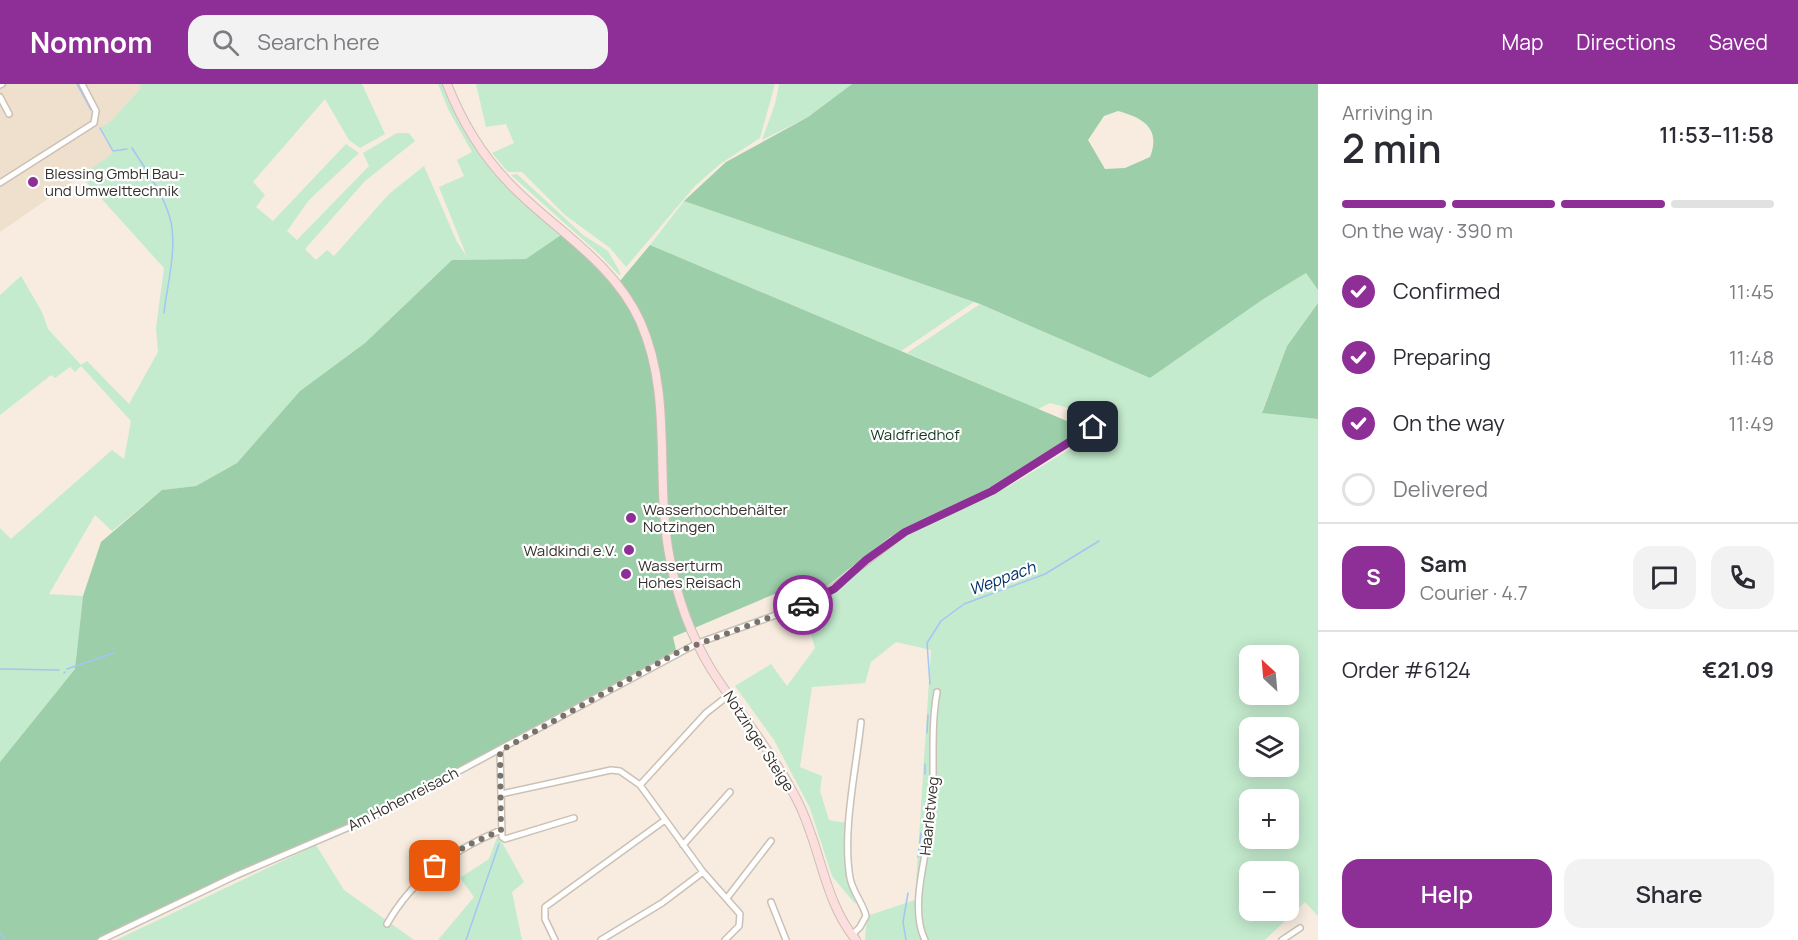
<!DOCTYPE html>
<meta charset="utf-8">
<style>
:root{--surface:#fff;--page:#f2f2f3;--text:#2b2b33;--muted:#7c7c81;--line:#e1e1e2;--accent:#8e2e97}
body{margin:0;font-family:Manrope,sans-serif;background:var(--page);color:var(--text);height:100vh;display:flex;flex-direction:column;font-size:22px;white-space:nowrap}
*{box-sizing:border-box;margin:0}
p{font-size:20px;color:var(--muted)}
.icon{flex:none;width:33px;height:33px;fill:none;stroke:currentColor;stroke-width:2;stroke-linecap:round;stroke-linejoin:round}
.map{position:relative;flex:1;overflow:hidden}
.panel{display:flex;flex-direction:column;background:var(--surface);width:480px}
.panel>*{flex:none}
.needle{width:39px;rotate:334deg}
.tools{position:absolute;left:1239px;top:561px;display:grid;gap:12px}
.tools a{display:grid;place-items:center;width:60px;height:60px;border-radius:12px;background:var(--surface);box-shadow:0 3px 15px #0003;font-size:30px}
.pin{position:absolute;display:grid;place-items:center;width:51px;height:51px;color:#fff;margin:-26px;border-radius:12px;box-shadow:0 3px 9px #0006}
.courier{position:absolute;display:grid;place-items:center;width:60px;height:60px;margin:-30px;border:4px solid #8e2e97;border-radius:50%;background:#fff;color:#222;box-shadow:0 2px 8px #0007}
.head em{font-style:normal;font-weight:600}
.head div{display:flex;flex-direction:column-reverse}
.head{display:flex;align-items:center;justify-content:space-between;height:102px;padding:0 24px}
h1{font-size:39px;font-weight:600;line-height:45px}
.bar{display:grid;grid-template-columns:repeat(4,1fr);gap:9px 6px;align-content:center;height:72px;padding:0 24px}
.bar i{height:8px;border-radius:4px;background:var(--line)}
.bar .active{background:var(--accent)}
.bar p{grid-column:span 4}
.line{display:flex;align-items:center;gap:15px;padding:0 24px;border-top:2px solid var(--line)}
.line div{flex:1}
.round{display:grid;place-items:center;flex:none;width:63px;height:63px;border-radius:18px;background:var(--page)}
ol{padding:0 24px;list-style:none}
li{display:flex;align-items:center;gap:18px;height:66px}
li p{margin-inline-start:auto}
li .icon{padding:6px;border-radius:50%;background:var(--accent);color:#fff;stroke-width:4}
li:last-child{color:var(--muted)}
li i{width:33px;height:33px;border:3px solid var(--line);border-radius:50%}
.button{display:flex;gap:12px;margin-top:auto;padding:12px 24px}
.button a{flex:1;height:69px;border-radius:18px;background:var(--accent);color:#fff;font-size:24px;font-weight:600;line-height:69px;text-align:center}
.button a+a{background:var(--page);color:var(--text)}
header{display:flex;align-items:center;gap:36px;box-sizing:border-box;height:84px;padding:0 30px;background:var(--accent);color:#fff}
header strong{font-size:28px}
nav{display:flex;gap:33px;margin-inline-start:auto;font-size:21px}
.search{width:420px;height:54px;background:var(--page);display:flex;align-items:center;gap:15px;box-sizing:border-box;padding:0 21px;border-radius:18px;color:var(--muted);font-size:22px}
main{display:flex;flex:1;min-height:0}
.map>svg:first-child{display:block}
.built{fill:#efdfcd}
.green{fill:#c4ebce;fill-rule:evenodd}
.forest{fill:#9bcea9;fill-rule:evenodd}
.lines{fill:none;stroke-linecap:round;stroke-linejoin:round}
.stream{stroke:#a3c6f3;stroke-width:1.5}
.minor-casing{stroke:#cbc0b4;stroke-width:8}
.secondary-casing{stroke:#cbc0b4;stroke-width:10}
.minor{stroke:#fff;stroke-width:5}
.secondary{stroke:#fddedf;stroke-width:8}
.done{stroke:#79726a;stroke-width:6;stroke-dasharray:0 10.8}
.route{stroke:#8e2e97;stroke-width:8}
.poi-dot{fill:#8e2e97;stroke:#fff;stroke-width:2}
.labels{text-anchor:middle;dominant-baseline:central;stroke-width:4.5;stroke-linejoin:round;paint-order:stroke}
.poi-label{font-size:15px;fill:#35302b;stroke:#fff;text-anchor:start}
.park-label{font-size:15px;fill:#11381f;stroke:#fff}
.street-label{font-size:15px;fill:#35302b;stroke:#fff}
.water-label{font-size:16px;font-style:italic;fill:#003065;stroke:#fff}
</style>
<header>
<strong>Nomnom</strong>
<div class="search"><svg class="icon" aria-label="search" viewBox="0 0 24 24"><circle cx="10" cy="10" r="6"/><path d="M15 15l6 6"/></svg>Search here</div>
<nav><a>Map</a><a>Directions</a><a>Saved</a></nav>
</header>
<main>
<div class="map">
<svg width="1318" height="856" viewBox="0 0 1318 856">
<rect width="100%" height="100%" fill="#f7ecdf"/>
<path class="built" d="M0 0H140L142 3 111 37 100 44 114 69 0 148Z"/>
<path class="green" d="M140 0H362L385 50 360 64 349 56 325 15 253 98 265 111 256 123 273 137 346 60 359 69 309 116 287 147 297 156 369 82 363 69 397 49H409L415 57 365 97 305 165 316 176 327 166 334 172 389 110 424 82 457 158 467 173 439 103 464 92 457 76 472 68 449 27 438 0H444C472 68 507 103 561 151L527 175 452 176 365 259 300 307 237 379 196 402 162 406 112 447 95 431 49 510 83 512 75 585 0 678V444L11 455 112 366 124 375 131 337 81 282 75 288 70 283 55 294 51 291 0 331V211L21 192 42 228 48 245 81 281 87 277 129 320 158 268 156 244 164 184 81 92 113 69 100 44 111 37 141 4Z
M476 0H775L760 54 720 80 695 102 626 183 610 164 565 131 522 88H508L492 69 514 59 506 40 486 43Z
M779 0H852L808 33 762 56 775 20Z
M517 90 583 151 608 167 621 190 619 191 599 170 511 91Z
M684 117 974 218 901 267 650 161Z
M1306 189 1318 206V219L1287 262 1262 328 1318 335V832L1305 818 1265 856H865L867 832 915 816 931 566 896 558 871 578 865 599 812 603 800 683 822 692 820 707 829 736 846 739V788L856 821 832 792 810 724 774 656 735 602 771 580 787 602 815 564 804 526 823 518 895 455 1011 401 1091 352 1089 337 1076 326 1050 319 1038 325 907 269 980 220 1150 294 1262 216ZM1250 572H1288V610H1250ZM1250 644H1288V682H1250ZM1250 716H1288V754H1250ZM1250 788H1288V826H1250Z
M498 751 524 798 512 808 522 856H438L474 813 460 794 489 775Z
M316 761 344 806 414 856H116Z"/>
<path class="forest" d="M852 0H1318V206L1306 189 1262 216 1150 294 980 220 684 117 726 78 808 33ZM1118 27C1144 34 1161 45 1150 73L1125 84 1105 85 1088 56 1104 32Z
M561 151 568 155 615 203 650 161 1081 343 1075 351 999 399 890 453 817 510 791 503 673 553 676 566 419 710 211 800 96 856H0V678L75 585 83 512 101 458 162 406 196 402 237 379 300 307 365 259 452 176 526 175Z
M1318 219V335L1262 329 1287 262Z"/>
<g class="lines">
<path class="stream" d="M77 0 91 26
M100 44 113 67 127 65
M132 64C146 86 165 112 171 138 177 166 167 201 164 229
M0 585 59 586
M67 585 114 569
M64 589 65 588
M930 600 927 559 941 537 964 520 1045 490 1099 457
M927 649 928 631
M925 690V680
M918 773 921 749
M0 849 5 856
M466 856 499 760
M906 856 903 838 908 809"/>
<g class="minor-casing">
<path id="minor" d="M0 1 2 0
M0 13 9 30
M0 99 94 39 96 27 82 0
M500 667 502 753 505 755 574 734
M640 701 703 788 740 830 739 842 725 856
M501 710 611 686 620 687 640 701 706 629 729 611
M683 761 730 708
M727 814 771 757
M771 818 786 856
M387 840C413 794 453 766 501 746
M852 851 860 843 866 832C863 819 853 809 850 794 842 747 856 686 861 638
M101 856 237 791 375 732 698 559 815 517 905 448 992 407 1093 343
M555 856 545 835V823L665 736
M601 856 662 819 703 788
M925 856C908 822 929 765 932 728 935 689 930 647 937 608
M1282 856 1300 844"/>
</g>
<g class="secondary-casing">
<path id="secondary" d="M447 0C462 38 481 70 509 99 554 146 612 176 640 237 674 313 654 395 670 475 677 512 691 552 711 585 739 629 773 669 797 716 821 762 823 816 856 856"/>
</g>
<use href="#minor" class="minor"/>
<use href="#secondary" class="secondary"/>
</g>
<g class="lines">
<path class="done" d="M435 782 466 762 501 746 500 667 680 567 803 521"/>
<path class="route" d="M803 521 834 505 866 476 905 448 992 407 1093 343"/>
</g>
<g class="poi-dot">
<circle cx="33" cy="98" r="6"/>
<circle cx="631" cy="434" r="6"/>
<circle cx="629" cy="466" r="6"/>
<circle cx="626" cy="490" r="6"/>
</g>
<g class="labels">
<g class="poi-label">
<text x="45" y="89">Blessing GmbH Bau-<tspan x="45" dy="17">und Umwelttechnik</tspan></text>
<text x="643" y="425">Wasserhochbehälter<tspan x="643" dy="17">Notzingen</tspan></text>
<text x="617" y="466" text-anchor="end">Waldkindi e.V.</text>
<text x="638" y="481">Wasserturm<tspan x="638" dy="17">Hohes Reisach</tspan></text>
</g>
<g class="park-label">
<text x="915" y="350">Waldfriedhof</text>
</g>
<g class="street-label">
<text transform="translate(759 657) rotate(57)">Notzinger Steige</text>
<text transform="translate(403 715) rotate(-27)">Am Hohenreisach</text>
<text transform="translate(929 732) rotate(-84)">Haarletweg</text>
</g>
<g class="water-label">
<text transform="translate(1002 494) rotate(-20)">Weppach</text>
</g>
</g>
</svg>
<div class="tools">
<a><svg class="needle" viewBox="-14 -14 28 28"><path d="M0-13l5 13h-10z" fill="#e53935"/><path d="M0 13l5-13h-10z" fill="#7c7c81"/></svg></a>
<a><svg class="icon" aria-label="layers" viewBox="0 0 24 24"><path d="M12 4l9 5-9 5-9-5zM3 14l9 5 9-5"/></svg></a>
<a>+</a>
<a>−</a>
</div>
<div class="pin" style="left:435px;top:782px;background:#ea580c"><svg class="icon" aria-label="bag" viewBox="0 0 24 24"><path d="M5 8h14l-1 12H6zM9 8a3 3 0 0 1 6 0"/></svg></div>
<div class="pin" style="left:1093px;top:343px;background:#1f2937"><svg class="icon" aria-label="home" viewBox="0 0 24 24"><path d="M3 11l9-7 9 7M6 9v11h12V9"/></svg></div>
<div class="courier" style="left:803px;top:521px"><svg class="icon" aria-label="car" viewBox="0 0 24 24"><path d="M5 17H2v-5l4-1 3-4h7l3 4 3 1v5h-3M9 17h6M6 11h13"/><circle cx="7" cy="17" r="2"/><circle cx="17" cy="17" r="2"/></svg></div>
</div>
<section class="panel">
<div class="head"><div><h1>2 min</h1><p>Arriving in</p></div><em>11:53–11:58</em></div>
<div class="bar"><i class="active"></i><i class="active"></i><i class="active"></i><i></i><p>On the way · 390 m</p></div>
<ol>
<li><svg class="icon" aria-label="check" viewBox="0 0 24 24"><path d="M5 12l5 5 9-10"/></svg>Confirmed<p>11:45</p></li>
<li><svg class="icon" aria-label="check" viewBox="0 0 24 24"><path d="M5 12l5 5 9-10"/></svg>Preparing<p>11:48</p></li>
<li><svg class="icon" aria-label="check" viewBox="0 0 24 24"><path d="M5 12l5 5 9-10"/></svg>On the way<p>11:49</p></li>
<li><i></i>Delivered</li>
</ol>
<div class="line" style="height:108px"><b class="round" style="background:var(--accent);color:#fff">S</b><div><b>Sam</b><p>Courier · 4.7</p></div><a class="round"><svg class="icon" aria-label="chat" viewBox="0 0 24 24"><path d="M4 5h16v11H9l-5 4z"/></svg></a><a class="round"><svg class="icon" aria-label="phone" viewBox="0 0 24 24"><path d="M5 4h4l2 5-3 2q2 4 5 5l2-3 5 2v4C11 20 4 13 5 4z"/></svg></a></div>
<div class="line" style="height:78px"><div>Order #6124</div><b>€21.09</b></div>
<div class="button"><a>Help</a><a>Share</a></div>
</section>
</main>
